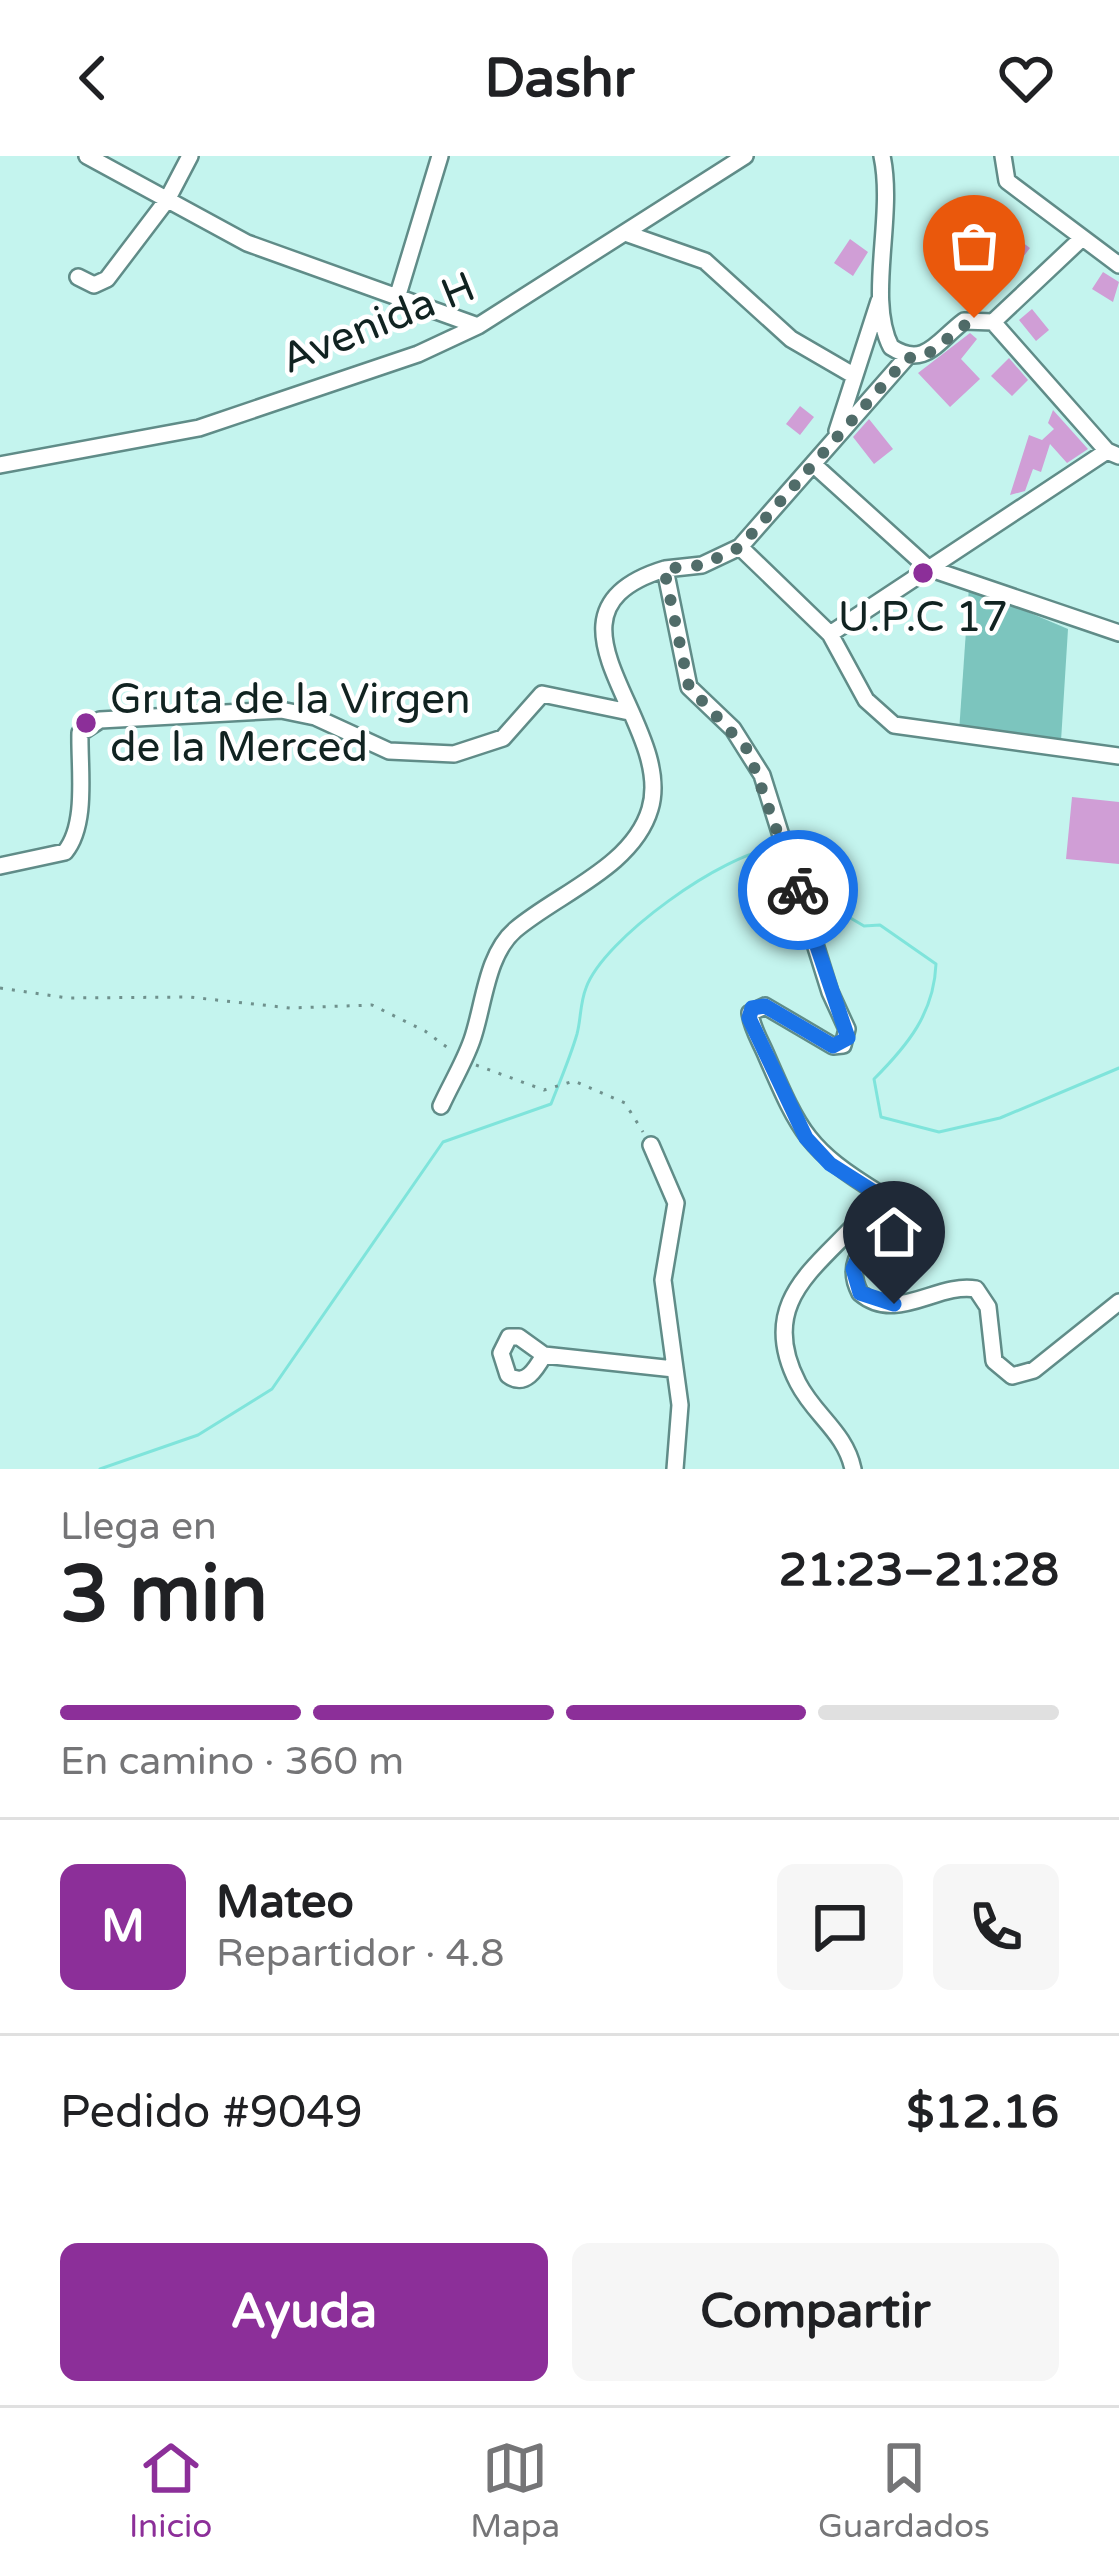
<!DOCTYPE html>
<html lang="es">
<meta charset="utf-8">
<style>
:root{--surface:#fff;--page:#f6f6f6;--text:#202124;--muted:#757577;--line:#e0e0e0;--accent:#8c2f99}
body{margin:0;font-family:"Varela Round",sans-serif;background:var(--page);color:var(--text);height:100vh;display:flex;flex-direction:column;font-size:45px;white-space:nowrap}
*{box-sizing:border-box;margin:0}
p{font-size:39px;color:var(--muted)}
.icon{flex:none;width:66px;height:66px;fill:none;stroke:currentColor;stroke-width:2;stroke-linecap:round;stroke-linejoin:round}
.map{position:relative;height:1313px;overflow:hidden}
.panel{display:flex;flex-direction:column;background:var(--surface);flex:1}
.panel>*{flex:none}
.pin{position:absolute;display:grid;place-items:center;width:102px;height:102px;color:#fff;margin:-123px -51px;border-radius:50% 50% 50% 0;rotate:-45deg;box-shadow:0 0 12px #0007}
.pin .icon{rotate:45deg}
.courier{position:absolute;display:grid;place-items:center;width:120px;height:120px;margin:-60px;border:9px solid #1a73e8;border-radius:50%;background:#fff;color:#222;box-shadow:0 3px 15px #0007}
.overview em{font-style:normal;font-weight:700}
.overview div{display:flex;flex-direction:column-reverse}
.overview{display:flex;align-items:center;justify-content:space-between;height:204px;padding:0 60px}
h1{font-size:78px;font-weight:700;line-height:90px}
.bar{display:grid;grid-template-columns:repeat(4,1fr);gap:18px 12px;align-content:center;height:144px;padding:0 60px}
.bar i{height:15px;border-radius:9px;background:var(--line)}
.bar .current{background:var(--accent)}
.bar p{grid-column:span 4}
.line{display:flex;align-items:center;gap:30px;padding:0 60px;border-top:3px solid var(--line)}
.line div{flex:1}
.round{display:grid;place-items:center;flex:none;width:126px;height:126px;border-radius:18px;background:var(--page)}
.cta{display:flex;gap:24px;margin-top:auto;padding:24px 60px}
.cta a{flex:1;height:138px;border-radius:18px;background:var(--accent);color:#fff;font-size:48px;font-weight:700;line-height:138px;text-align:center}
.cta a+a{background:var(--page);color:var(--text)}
header{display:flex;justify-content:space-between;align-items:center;height:156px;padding:0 60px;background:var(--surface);font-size:54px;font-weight:700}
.menu{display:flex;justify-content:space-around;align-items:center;height:168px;border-top:3px solid var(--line);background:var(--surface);font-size:33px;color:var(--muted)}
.menu a{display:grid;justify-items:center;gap:6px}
.menu .current{color:var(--accent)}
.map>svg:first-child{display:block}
.green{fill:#7cc5be}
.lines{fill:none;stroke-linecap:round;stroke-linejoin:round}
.stream{stroke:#7fe4db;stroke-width:3}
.building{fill:#d09ed6}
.minor-casing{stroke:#608c88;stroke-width:20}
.path{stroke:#6f918d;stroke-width:3;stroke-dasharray:3 9;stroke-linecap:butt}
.minor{stroke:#fff;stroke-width:15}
.done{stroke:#506c69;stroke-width:12;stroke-dasharray:0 21.6}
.route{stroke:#1a73e8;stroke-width:15}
.poi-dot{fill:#8c2f99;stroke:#fff;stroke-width:4.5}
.labels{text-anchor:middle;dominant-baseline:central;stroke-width:9;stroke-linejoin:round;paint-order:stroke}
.street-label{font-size:42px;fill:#112321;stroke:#fff}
.poi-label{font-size:42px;fill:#112321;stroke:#fff}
</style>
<header><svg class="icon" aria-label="back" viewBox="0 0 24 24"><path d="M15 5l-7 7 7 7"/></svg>Dashr<svg class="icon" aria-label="heart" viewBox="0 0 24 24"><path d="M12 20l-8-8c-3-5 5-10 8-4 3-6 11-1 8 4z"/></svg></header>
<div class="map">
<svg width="1119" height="1313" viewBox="0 0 1119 1313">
<rect width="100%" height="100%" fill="#c4f4ee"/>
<path class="green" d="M969 431 1068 473 1061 585 959 576Z"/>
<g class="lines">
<path class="stream" d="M792 691 813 690 831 716 842 757 864 770 880 769 936 808C934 857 908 889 874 923L881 961 939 976 1000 962 1119 912
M1043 1216 1087 1181
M100 1313 198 1279 272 1233 443 986 551 948C560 925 570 902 577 878 581 863 580 847 586 832 603 783 725 696 776 692"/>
</g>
<path class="building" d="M1006 74 1030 92 1013 114 993 91Z
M850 83 868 96 853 120 834 107Z
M1103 116 1119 126 1113 146 1092 133Z
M1032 153 1049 174 1036 185 1019 164Z
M970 177 977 183 961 203 980 223 950 251 918 217Z
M1009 202 1028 224 1012 240 991 220Z
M800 250 814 261 800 279 786 268Z
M1053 254 1088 293 1067 307 1050 288 1041 316 1033 313 1025 335 1010 339 1029 279 1042 284 1054 273 1048 267Z
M869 263 893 293 874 308 853 281Z
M1072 641 1119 646V708L1066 703Z"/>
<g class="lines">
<g class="minor-casing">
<path id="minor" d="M87 0 247 87 478 170
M882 0C895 61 866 143 891 191 925 213 937 185 964 165L993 166 1107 295 1119 300
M1003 0 1007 25 1119 109
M628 78 705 105 791 183 853 219
M78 121 94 129 107 123 167 44 190 0
M397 142 440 0
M993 166 1080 84
M837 275 879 145
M813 308 928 412 1119 477
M0 309 199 272 418 198 478 170 745 0
M740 391 830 478 866 544 894 569 1119 600
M830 478 1107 295
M0 710 65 696C88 668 79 612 80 577L100 564 281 554 315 561 389 595 454 598 503 582 542 538 629 556
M441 950C451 928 464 907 472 884 484 850 486 799 515 774 557 738 633 711 650 653 676 567 523 456 665 413
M651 989 676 1047 663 1124 680 1249 675 1313
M880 1038 892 1054C877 1083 840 1099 860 1137 897 1168 937 1126 976 1133L988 1151 994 1205 1012 1220 1034 1214 1119 1146
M544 1199C536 1213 525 1232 508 1219L501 1197 509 1181H519L544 1199 674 1213
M853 1313C845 1276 815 1260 798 1227 750 1134 837 1103 880 1038 808 994 800 977 767 901 761 886 752 873 750 857L765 850 833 890 843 889 847 873 830 836 762 619 733 573 689 531 665 413 702 409 740 391 907 201"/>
</g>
<path class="path" d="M0 832 68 842 189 841 290 852 372 849 425 875 452 895
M476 909 544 934 574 925 625 947 643 976"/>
<use href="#minor" class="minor"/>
</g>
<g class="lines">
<path class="done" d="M798 734 748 594 689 531 664 413 702 409 740 391 907 202 925 200 974 162"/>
<path class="route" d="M798 734 848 882 833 890 765 850 752 852 749 862 806 982 830 1008 890 1046V1060L864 1086 853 1113 860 1137 894 1148"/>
</g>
<g class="poi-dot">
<circle cx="923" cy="417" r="12"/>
<circle cx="86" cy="567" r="12"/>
</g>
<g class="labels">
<g class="street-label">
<text transform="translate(378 167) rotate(-22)">Avenida H</text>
</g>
<g class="poi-label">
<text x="923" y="461">U.P.C 17</text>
<text x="110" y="543" text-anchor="start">Gruta de la Virgen<tspan x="110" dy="48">de la Merced</tspan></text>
</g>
</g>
</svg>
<div class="pin" style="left:974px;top:162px;background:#ea580c"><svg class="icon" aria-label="bag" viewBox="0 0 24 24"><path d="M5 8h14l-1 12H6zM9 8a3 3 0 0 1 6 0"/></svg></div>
<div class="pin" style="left:894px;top:1148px;background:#1f2937"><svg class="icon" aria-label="home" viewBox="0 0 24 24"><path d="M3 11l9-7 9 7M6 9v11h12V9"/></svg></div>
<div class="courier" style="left:798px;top:734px"><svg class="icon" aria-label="bike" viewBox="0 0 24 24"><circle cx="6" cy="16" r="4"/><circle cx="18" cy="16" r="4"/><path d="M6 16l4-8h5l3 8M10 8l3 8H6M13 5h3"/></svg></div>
</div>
<section class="panel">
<div class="overview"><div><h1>3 min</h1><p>Llega en</p></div><em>21:23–21:28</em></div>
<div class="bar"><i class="current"></i><i class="current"></i><i class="current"></i><i></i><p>En camino · 360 m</p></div>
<div class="line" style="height:216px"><b class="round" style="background:var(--accent);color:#fff">M</b><div><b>Mateo</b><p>Repartidor · 4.8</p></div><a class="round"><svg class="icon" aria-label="chat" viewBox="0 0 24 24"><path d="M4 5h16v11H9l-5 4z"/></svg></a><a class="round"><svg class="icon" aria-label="phone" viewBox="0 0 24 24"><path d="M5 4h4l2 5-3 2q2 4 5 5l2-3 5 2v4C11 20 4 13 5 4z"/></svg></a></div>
<div class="line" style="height:156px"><div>Pedido #9049</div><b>$12.16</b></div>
<div class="cta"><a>Ayuda</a><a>Compartir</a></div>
</section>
<nav class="menu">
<a class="current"><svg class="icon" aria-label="home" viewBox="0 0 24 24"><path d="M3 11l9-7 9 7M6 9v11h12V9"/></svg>Inicio</a>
<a><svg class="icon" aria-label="map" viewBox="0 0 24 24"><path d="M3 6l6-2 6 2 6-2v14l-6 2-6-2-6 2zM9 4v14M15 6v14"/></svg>Mapa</a>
<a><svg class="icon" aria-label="saved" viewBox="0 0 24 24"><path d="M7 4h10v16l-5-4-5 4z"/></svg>Guardados</a>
</nav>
